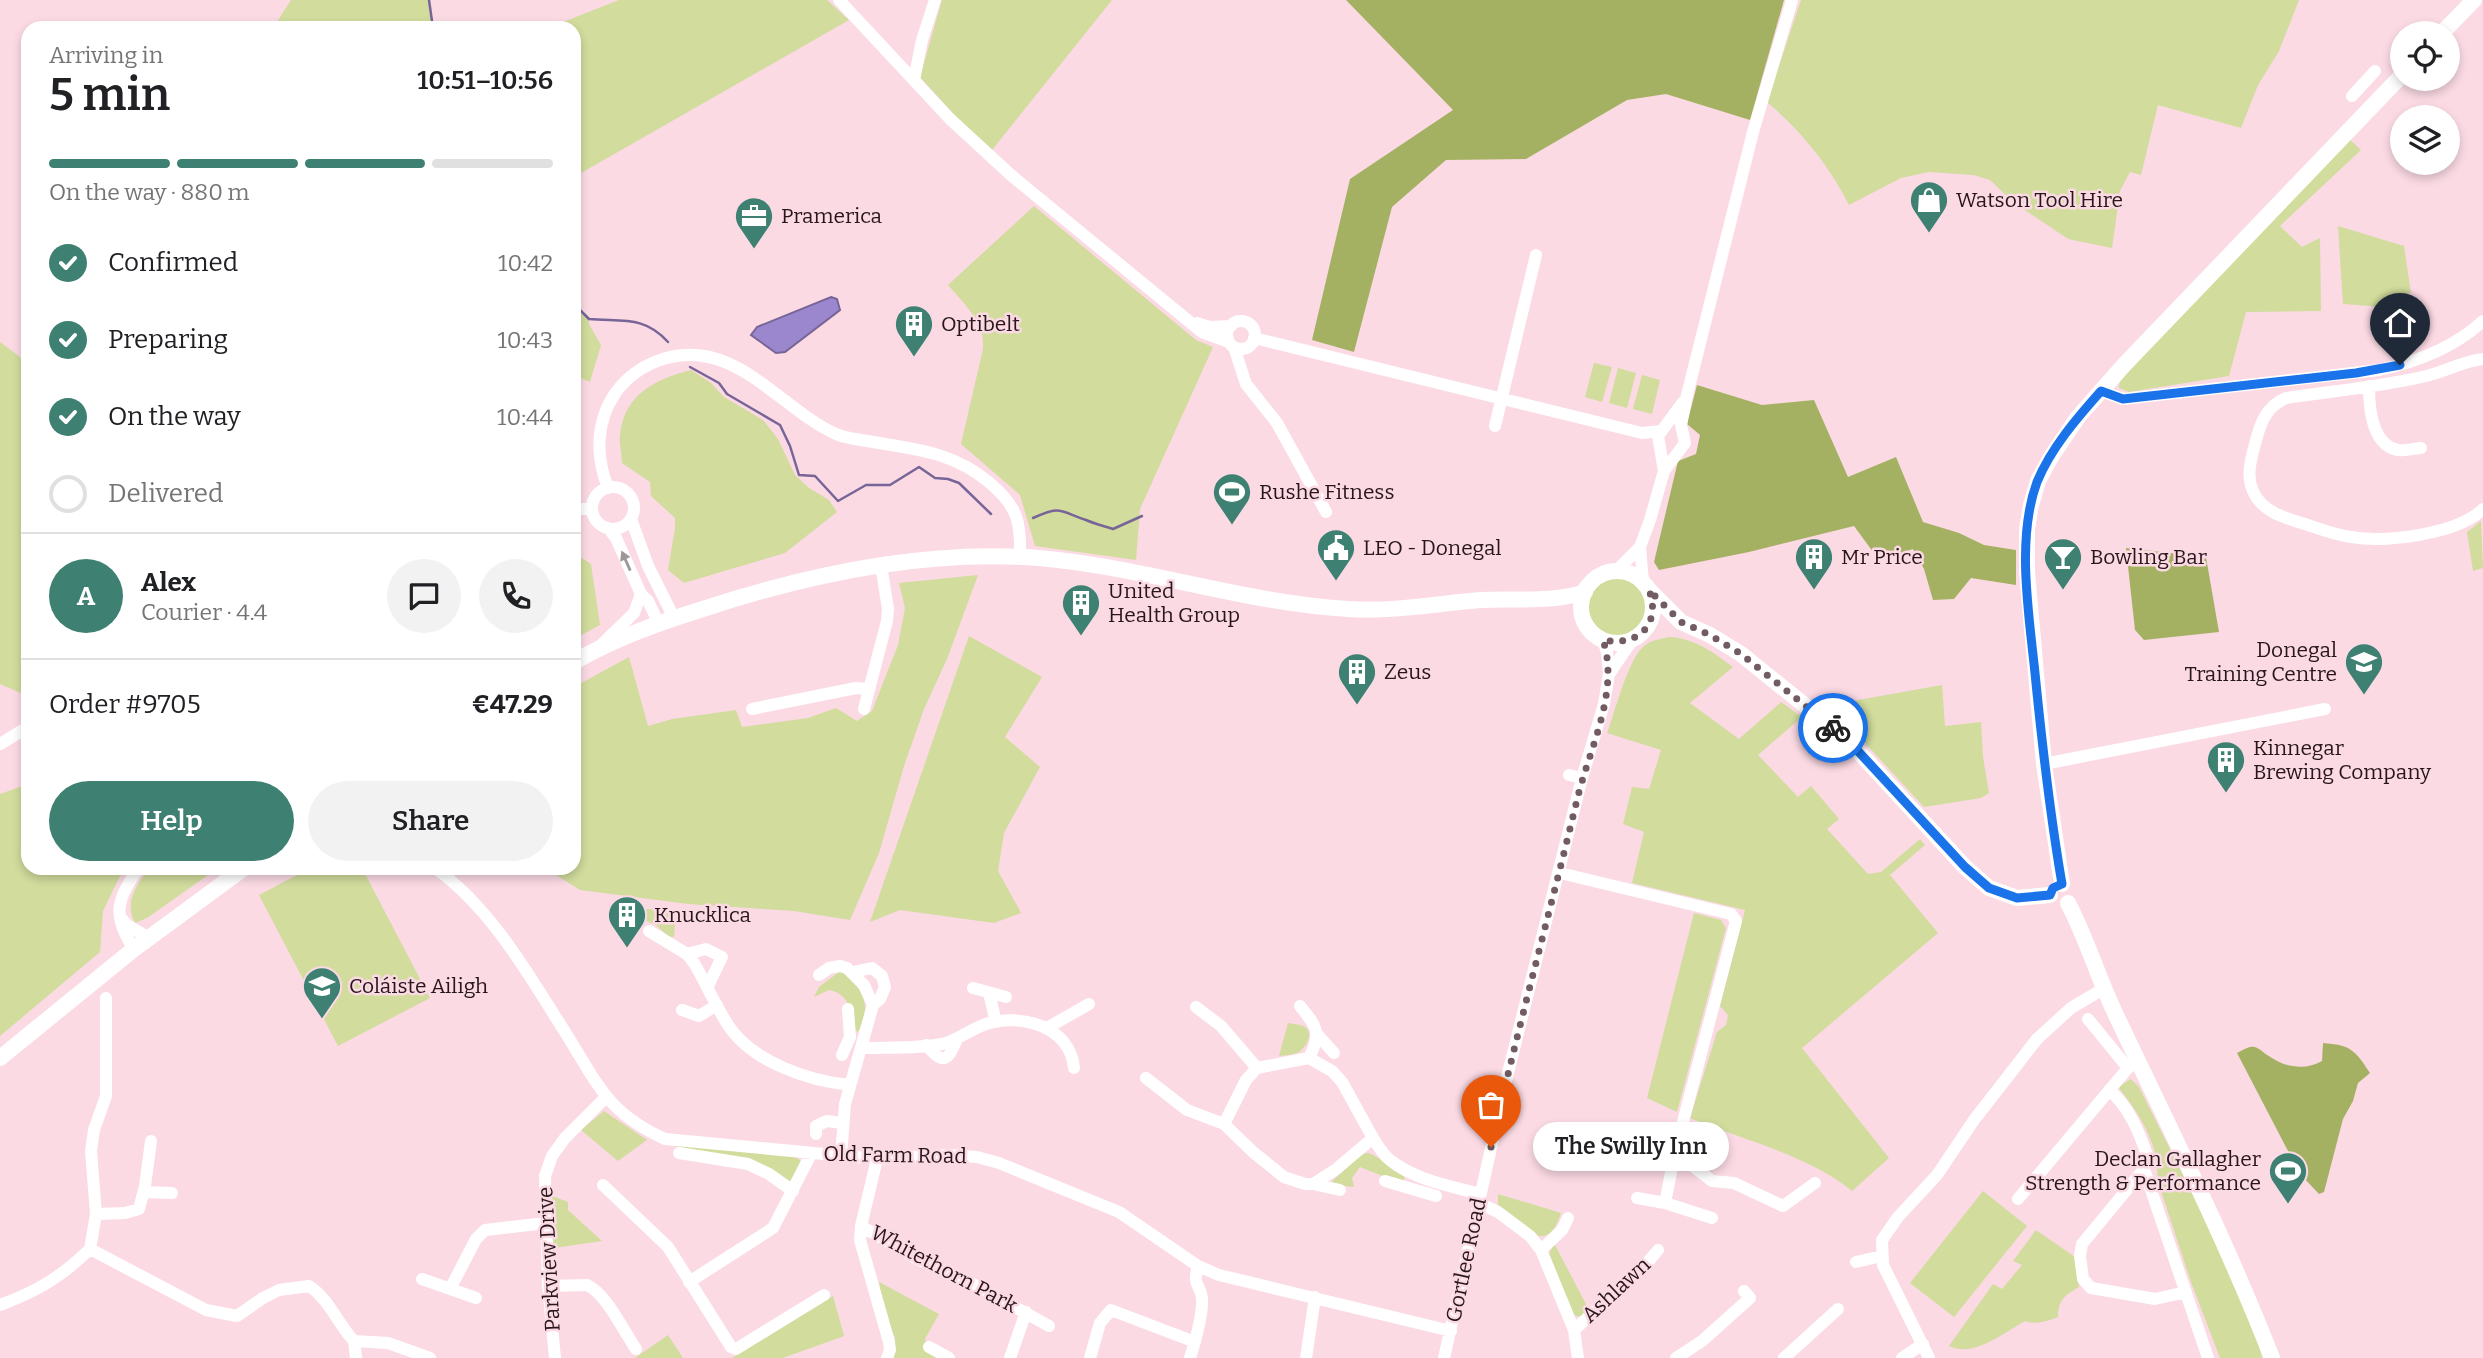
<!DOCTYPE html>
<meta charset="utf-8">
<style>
:root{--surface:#fff;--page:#f2f2f2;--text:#202124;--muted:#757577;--line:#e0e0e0;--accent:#3e8071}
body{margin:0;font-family:Bitter,serif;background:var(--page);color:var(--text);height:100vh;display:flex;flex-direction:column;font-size:26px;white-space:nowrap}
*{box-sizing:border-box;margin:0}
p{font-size:23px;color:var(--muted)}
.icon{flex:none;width:38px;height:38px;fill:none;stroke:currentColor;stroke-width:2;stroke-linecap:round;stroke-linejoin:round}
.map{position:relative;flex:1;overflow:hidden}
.details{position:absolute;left:21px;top:21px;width:560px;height:854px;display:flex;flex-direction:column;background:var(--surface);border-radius:21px;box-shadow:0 4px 10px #0003}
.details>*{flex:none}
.fabs{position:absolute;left:2390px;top:21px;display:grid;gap:14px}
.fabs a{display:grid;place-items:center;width:70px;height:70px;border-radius:50%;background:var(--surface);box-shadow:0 4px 10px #0003;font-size:35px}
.pin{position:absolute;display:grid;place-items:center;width:60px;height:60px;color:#fff;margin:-72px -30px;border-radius:50% 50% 50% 0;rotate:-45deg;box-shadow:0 0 7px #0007}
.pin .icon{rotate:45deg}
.courier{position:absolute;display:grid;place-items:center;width:70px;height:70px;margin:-35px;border:5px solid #1a73e8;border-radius:50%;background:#fff;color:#222;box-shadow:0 2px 9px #0007}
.bubble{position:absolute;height:49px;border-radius:24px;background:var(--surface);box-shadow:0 4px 10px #0003;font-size:23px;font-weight:600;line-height:49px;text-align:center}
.summary em{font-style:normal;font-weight:600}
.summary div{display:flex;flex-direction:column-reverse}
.summary{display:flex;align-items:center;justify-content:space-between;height:119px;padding:0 28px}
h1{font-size:46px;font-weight:600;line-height:52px}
.bar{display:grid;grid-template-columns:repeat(4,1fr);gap:10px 7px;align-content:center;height:84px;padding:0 28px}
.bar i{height:9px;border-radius:5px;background:var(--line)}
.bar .active{background:var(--accent)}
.bar p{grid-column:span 4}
.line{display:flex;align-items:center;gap:18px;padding:0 28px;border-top:2px solid var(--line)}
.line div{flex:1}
.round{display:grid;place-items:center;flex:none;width:74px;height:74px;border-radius:37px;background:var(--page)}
ol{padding:0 28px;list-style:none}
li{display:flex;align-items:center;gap:21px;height:77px}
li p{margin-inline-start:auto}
li .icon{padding:7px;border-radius:50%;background:var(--accent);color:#fff;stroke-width:4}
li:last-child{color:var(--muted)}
li i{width:38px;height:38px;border:4px solid var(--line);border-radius:50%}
.primary-button{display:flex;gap:14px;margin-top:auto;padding:14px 28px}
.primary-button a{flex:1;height:80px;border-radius:42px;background:var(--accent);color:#fff;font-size:28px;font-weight:600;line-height:80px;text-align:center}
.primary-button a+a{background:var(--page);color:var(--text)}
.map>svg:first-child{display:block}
.green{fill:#d1dc9d}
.forest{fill:#a5b162}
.water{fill:#9a87cd;stroke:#786598;stroke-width:2}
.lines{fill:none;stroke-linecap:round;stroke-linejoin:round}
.stream{stroke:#786598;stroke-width:2.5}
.minor{stroke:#fff;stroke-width:12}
.major{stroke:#fff;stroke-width:16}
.oneway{fill:#9e9699}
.done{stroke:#725b62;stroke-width:7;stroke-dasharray:0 12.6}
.route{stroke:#1a73e8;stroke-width:9}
.labels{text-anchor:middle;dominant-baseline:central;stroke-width:5;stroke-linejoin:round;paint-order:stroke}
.poi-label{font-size:21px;fill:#28161c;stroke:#fbdae4;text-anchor:start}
.street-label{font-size:21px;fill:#28161c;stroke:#fbdae4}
</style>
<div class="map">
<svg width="2483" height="1358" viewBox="0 0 2483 1358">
<rect width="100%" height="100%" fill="#fbdae4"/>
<path class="green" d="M291 0H429L433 28H273Z
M619 0H827L849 20 574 177V28H548Z
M942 0H1112L992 150 962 123 920 77Z
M1801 0H2299L2279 51 2258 85 2241 128 2158 105 2141 175 2130 172 2120 191 2112 248 2068 239 2013 202 1990 180 1973 175 1929 172 1901 178 1849 205C1829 165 1801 131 1767 102Z
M2347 137 2361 150 2280 226 2302 247 2320 238 2321 311 2246 312 2229 376 2129 392 2119 388 2120 379Z
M1034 206 1196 340 1213 347 1140 509 1136 560 1035 546 1020 495 961 444 983 349C985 322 965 305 948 285Z
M2338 226 2404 246 2411 293 2382 298 2383 307 2343 304Z
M574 304 589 319V324L601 345 590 382 574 375Z
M0 342 28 363V696L0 684Z
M1594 363 1612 367 1602 402 1585 397Z
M1618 368 1636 373 1627 408 1609 403Z
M691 370 711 383 724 397 763 420 778 439 795 475 809 488 829 500 837 512 785 553 684 583 668 570 675 528V518L651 496 650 482 622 463C622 454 619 444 620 435 624 394 656 379 691 370Z
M1642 375 1660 380 1652 414 1633 409Z
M2481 521 2483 568 2473 571 2467 532Z
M574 553 591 564 600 625 574 639Z
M978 575 947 659 924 709 904 766 879 853 850 920 794 911 688 904 580 890 545 868H574V687L629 657 648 726 672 719 736 710 742 727 808 718 836 708 857 721 872 711 898 645 905 608 899 583Z
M1587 607a30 30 0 1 1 60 0a30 30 0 1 1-60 0Z
M969 636 1042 677 1005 737 1040 767 1004 833 998 871 1021 913 994 923 900 910 870 922Z
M1669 637C1694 638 1713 652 1733 667L1690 703 1739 739 1781 702 1802 717 1758 755 1798 797 1811 786 1839 819 1827 829 1868 874 1881 872 1920 839 1925 845 1890 875 1938 933 1802 1048 1889 1158 1852 1191C1809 1155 1742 1140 1690 1118L1717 1032 1726 1025 1728 1015 1720 1006 1745 910 1632 883 1644 832 1623 824 1632 787 1649 789 1661 750 1607 733C1615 712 1628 660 1643 647 1650 640 1660 639 1669 637Z
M1942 685 1945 726 1981 722 1983 757 1989 793 1981 798 1924 807 1830 705Z
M28 784V868H124L103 911 100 952 0 1036V794Z
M150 868H218L147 918 135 923C124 902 136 885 150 868Z
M310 868H362L430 998 338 1046 259 895Z
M645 909 676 910 674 937H669L656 925 642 919Z
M1694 913 1721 920 1726 928 1677 1112 1647 1098Z
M839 972H842C864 990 872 1005 858 1032L855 1030C852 1013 850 994 829 990L814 997 819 987Z
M1288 1023C1293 1024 1302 1024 1306 1028 1314 1035 1305 1049 1297 1053 1292 1055 1285 1055 1279 1056Z
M2131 1079 2139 1087 2209 1227 2257 1336 2262 1358H2220L2191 1282 2159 1185C2156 1175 2158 1166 2156 1157 2150 1130 2135 1108 2118 1087Z
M604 1111 647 1140 618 1161 581 1130Z
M677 1145 796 1157 802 1162 792 1180 788 1182 716 1153 676 1147Z
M1368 1153C1383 1157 1390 1172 1404 1176V1182L1385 1177 1360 1167 1352 1178 1354 1187 1329 1184 1362 1154Z
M1983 1191 2027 1226 1954 1317 1910 1283Z
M1498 1194 1561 1213C1546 1260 1521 1224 1498 1205Z
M550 1195 568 1202V1210L602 1241 554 1248Z
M2036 1230 2075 1257 2079 1287C2065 1295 2058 1300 2058 1317 2049 1321 2035 1325 2025 1321 2002 1334 1973 1358 1949 1346L1993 1284 2002 1289 2022 1265 2013 1261Z
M1554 1243 1589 1310 1581 1317 1574 1315 1549 1254Z
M879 1282 939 1314 925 1339 926 1341 923 1347 938 1358H892L895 1338 884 1312Z
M833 1296 844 1336 783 1358H732Z
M668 1335 683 1358H635Z"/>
<path class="forest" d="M1346 0H1784L1750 120 1666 94 1627 100 1526 159 1446 160 1392 207 1354 352 1312 340 1350 179 1453 110Z
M1697 385 1762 405 1814 400 1848 477 1896 457 1923 522 1959 533 1984 545 2016 550V585L1971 578 1954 599 1933 600 1924 569 1913 549 1879 560 1854 526 1749 552 1659 570 1654 562 1678 461 1696 454 1700 435 1687 424Z
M2126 548 2206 557 2219 632 2144 640 2135 630Z
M2323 1043C2351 1045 2355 1050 2370 1073L2358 1083 2353 1101 2343 1119 2324 1192 2319 1194 2300 1174 2237 1053C2258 1041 2255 1048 2272 1058 2287 1068 2307 1070 2322 1061Z"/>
<path class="water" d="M831 297 837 299 840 310 785 352 776 353 751 335 757 327Z"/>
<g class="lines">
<path class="stream" d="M429 0 433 28
M574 304 589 319C621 322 644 315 668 342
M690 367 719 383 727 394 780 425 790 446 799 475 815 476 838 501 866 485H890L919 467 935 478 948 479 959 483 991 514
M1033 518C1062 505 1059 511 1086 520 1095 524 1104 526 1113 529L1142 516"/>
<path class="minor" d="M839 0 950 119 1012 176 1202 332 1229 342
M914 80 922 40 935 0
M2352 96 2375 71
M1227 335a14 14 0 1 1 28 0a14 14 0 1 1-28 0Z
M1197 323 1210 327 1231 326
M1254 338 1642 433 1661 431
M1234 347 1246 384 1277 423 1326 512
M2483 359C2463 361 2445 372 2426 376 2380 387 2333 391 2286 398 2266 406 2260 424 2255 444 2251 459 2246 476 2253 491 2262 512 2285 518 2305 524 2320 529 2335 535 2351 537 2386 543 2458 534 2483 509
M2369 386C2369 407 2371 445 2398 450 2405 451 2413 449 2421 448
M2101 391 2123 399 2379 370C2417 362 2454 348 2483 321
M1495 426 1536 255
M1664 471 1685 443 1681 425 1686 399 1753 132 1792 0
M592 508a21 21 0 1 1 42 0a21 21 0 1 1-42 0Z
M608 488C595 455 596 421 616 392 628 376 644 365 663 359 735 337 777 407 836 434 845 438 856 439 867 441 914 449 952 451 990 483 1018 507 1021 522 1020 557
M574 509H592
M631 519 648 566 674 618
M609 529 616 538 641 594 648 601 659 624
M1640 547 1643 582
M1616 571 1640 547 1650 520 1664 471 1658 436 1683 402
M601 645 634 613 641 594
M1609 674 1633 639
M752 709 856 688 869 689
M864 709 887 621 888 609 881 565
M0 744 28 727
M2044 764 2325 709
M1569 775 1582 778
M435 868C492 909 528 974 565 1032 598 1084 606 1112 665 1139L877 1159 949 1155 977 1157 999 1163 1119 1212 1198 1266 1219 1275 1451 1331
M1560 873 1731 914 1736 921 1675 1152 1712 1181 1734 1183 1783 1206 1815 1183
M121 918 127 925 149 938
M649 931 687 954 694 963C706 983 715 1005 728 1025 752 1062 809 1081 850 1085
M134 949C112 916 116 899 139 868
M687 954 706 949 722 957 708 986
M853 972 872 968 882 976 885 987 880 999 873 1005
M819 975 829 968 840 966 847 968 864 985 873 1005 845 1104 841 1156
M973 988 1006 997
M989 993 996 1022
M1300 1006C1317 1027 1322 1032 1309 1058
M1196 1007 1221 1026 1257 1068
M682 1010 699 1016 717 1005
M2088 1019 2128 1068 2133 1064
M1047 1028 1089 1004
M1317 1034 1334 1053
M926 1045C943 1064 947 1063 957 1039
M862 1048C888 1047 917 1049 942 1044 958 1040 971 1029 986 1024 1021 1013 1070 1026 1074 1068
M842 1055 850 1037 848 1009
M1146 1078 1187 1110 1224 1124 1253 1152 1284 1177 1305 1184H1313L1340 1190
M2109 1090C2129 1106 2140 1134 2148 1158L2144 1169
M1224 1124 1246 1080 1257 1068 1309 1058 1332 1071 1342 1082 1373 1138 1335 1170 1313 1184
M816 1134V1126L827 1121 842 1123
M1373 1138C1378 1146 1383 1155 1390 1160 1415 1180 1450 1186 1480 1194
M679 1153 748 1164 769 1174 793 1191
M877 1159 861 1226 860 1240 889 1342 890 1350 887 1358
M1385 1181 1436 1196
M603 1185 668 1247 731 1347 736 1349 824 1295
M144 1192 172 1193
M1637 1198 1665 1203 1712 1218
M2018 1199 2128 1068
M1479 1203 1498 1212 1530 1236 1541 1250 1574 1330 1578 1358
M1665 1203 1675 1152
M96 1214 125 1213 139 1209 145 1186 151 1141
M861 1226 917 1259 975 1285 1049 1326
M90 1249 96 1214 91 1151 94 1130 106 1096V998
M1541 1250 1562 1230 1568 1218
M1856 1262 1882 1256
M422 1279 476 1298
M689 1282 773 1228 811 1154
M548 1286 587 1285C606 1293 624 1332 636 1349
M450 1289 476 1239 485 1230 546 1223
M2186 1292 2155 1299 2091 1288 2083 1279 2080 1256 2082 1244 2144 1169 2208 1358
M0 1305C38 1291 61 1277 90 1249L206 1310 237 1316 263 1298 279 1290 309 1286C329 1299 338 1324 354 1341
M1574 1330 1642 1269 1658 1250
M929 1347 949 1358
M356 1358 354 1341 388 1343 430 1358
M555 1358 548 1286 545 1176 552 1156 565 1138 605 1098
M1010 1358 1026 1312
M1090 1358 1100 1323 1111 1310 1195 1342
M1190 1358C1195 1342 1203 1314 1202 1298 1200 1283 1192 1287 1198 1266
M1306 1358 1315 1297
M1444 1358 1507 1077 1582 778 1604 704 1609 674 1607 652 1603 640
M1676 1358 1702 1341 1750 1298 1744 1291
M1784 1358 1838 1309
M1902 1358 1923 1344
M1929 1358 1883 1265 1882 1240 1898 1217 1937 1175 1974 1120 2037 1039 2071 1008 2103 989"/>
<path class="major" d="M2442 33 2474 0
M1581 607a36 36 0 1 1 72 0a36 36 0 1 1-72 0Z
M1649 590 1681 622 1710 635 1741 654 1834 729 1857 750 1965 867 1989 888 2017 898 2050 895
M574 662C615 638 661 622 706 608 813 573 927 549 1039 558 1143 567 1244 603 1348 609 1392 612 1435 604 1480 600 1515 598 1551 603 1585 592
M2062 884 2044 764 2027 572V529L2031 505 2038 481 2051 457 2078 417 2124 365 2403 74
M2068 903C2087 939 2098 978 2116 1015 2170 1129 2226 1240 2272 1358
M0 1058 134 949 244 868"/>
</g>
<defs><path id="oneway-solid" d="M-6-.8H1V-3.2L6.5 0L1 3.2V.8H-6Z" transform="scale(1.75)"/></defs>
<use class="oneway" href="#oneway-solid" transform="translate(626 561) rotate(-114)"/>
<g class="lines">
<path class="done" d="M1491 1147C1517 1031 1549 916 1577 800 1589 749 1620 692 1603 640 1637 647 1662 625 1649 590L1681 622 1710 635 1741 654 1833 728"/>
<path class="route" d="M1833 728 1857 750 1965 867 1989 888 2017 898 2050 895 2053 888 2062 884C2050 814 2042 744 2035 673 2029 614 2016 539 2037 482 2051 448 2077 418 2101 391L2123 399 2356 373 2400 365"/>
</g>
<defs>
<g id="shop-pin" transform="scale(2.0125)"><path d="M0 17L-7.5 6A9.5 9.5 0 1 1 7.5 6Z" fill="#3e8071" stroke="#fbdae4"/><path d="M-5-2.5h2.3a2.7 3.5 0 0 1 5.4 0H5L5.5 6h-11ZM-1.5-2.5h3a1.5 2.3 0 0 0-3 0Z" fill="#fff"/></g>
<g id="office-pin" transform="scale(2.0125)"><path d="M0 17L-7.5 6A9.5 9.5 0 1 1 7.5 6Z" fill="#3e8071" stroke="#fbdae4"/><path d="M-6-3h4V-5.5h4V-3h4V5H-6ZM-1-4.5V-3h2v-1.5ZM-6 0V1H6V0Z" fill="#fff"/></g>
<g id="building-pin" transform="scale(2.0125)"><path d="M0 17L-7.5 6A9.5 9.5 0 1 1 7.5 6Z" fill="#3e8071" stroke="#fbdae4"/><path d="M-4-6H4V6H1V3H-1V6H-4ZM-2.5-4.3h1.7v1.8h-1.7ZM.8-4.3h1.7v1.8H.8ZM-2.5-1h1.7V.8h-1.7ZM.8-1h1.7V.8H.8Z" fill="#fff"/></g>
<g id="stadium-pin" transform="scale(2.0125)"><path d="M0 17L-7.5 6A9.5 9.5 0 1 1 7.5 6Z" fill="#3e8071" stroke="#fbdae4"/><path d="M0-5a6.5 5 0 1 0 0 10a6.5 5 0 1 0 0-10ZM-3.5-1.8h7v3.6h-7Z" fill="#fff"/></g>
<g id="civic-pin" transform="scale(2.0125)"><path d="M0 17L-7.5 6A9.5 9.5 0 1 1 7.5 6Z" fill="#3e8071" stroke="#fbdae4"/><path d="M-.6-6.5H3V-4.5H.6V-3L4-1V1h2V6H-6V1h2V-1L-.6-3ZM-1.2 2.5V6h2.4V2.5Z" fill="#fff"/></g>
<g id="bar-pin" transform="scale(2.0125)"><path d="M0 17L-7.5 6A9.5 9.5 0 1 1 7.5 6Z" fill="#3e8071" stroke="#fbdae4"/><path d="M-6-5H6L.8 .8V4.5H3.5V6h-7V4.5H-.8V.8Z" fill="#fff"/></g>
<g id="university-pin" transform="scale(2.0125)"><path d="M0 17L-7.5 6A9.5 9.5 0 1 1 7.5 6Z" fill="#3e8071" stroke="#fbdae4"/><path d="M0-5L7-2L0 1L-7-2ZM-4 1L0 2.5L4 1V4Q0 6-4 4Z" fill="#fff"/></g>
<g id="school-pin" transform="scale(2.0125)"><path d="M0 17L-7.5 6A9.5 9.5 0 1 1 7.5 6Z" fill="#3e8071" stroke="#fbdae4"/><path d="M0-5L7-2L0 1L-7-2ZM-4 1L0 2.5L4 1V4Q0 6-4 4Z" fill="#fff"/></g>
</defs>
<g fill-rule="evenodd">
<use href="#shop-pin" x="1929" y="200"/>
<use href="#office-pin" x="754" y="216"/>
<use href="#building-pin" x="914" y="324"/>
<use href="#stadium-pin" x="1232" y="492"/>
<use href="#civic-pin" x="1336" y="548"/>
<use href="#building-pin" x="1814" y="557"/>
<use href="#bar-pin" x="2063" y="557"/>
<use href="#building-pin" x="1081" y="603"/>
<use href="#university-pin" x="2364" y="662"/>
<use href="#building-pin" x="1357" y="672"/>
<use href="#building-pin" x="2226" y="760"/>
<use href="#building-pin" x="627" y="915"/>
<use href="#school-pin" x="322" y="986"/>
<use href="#stadium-pin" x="2288" y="1171"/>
</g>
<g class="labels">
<g class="poi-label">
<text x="1956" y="200">Watson Tool Hire</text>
<text x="781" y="216">Pramerica</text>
<text x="941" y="324">Optibelt</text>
<text x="1259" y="492">Rushe Fitness</text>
<text x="1363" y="548">LEO - Donegal</text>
<text x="1841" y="557">Mr Price</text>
<text x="2090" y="557">Bowling Bar</text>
<text x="1108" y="591">United<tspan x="1108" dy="24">Health Group</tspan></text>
<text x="2337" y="650" text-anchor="end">Donegal<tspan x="2337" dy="24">Training Centre</tspan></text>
<text x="1384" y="672">Zeus</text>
<text x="2253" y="748">Kinnegar<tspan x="2253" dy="24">Brewing Company</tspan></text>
<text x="654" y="915">Knucklica</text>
<text x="349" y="986">Coláiste Ailigh</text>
<text x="2261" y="1159" text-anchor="end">Declan Gallagher<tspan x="2261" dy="24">Strength &amp; Performance</tspan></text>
</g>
<g class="street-label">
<text transform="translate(895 1155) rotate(1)">Old Farm Road</text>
<text transform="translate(549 1259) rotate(-93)">Parkview Drive</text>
<text transform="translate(1466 1260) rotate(-78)">Gortlee Road</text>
<text transform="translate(944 1269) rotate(28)">Whitethorn Park</text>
<text transform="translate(1616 1290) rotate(-43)">Ashlawn</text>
</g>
</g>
</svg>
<div class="fabs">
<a><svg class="icon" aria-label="locate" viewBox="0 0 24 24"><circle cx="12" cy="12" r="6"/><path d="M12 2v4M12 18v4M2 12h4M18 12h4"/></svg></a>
<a><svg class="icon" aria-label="layers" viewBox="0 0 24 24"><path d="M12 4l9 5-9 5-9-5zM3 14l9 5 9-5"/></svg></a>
</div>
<div class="pin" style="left:1491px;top:1147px;background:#ea580c"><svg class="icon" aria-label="bag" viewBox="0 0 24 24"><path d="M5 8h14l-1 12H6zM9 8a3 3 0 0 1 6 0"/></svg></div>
<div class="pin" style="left:2400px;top:365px;background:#1f2937"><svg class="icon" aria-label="home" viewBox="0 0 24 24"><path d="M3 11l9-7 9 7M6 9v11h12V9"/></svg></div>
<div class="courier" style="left:1833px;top:728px"><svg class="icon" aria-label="bike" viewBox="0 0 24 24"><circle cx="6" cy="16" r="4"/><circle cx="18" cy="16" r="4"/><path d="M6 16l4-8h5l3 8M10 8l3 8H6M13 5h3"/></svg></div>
<div class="bubble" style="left:1533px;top:1122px;width:196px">The Swilly Inn</div>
<section class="details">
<div class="summary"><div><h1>5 min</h1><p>Arriving in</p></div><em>10:51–10:56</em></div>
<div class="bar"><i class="active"></i><i class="active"></i><i class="active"></i><i></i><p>On the way · 880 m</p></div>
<ol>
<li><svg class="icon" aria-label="check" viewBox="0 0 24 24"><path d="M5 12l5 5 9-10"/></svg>Confirmed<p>10:42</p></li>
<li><svg class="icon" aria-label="check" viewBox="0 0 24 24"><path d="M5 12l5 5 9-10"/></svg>Preparing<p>10:43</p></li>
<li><svg class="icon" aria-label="check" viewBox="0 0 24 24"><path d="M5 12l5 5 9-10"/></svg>On the way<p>10:44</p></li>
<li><i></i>Delivered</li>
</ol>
<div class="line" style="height:126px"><b class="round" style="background:var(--accent);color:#fff">A</b><div><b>Alex</b><p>Courier · 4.4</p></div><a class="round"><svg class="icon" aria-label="chat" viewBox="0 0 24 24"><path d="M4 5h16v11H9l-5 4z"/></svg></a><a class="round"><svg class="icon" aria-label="phone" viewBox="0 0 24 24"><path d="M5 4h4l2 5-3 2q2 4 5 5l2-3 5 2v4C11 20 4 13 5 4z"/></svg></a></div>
<div class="line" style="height:91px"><div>Order #9705</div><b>€47.29</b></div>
<div class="primary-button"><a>Help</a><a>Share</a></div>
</section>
</div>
